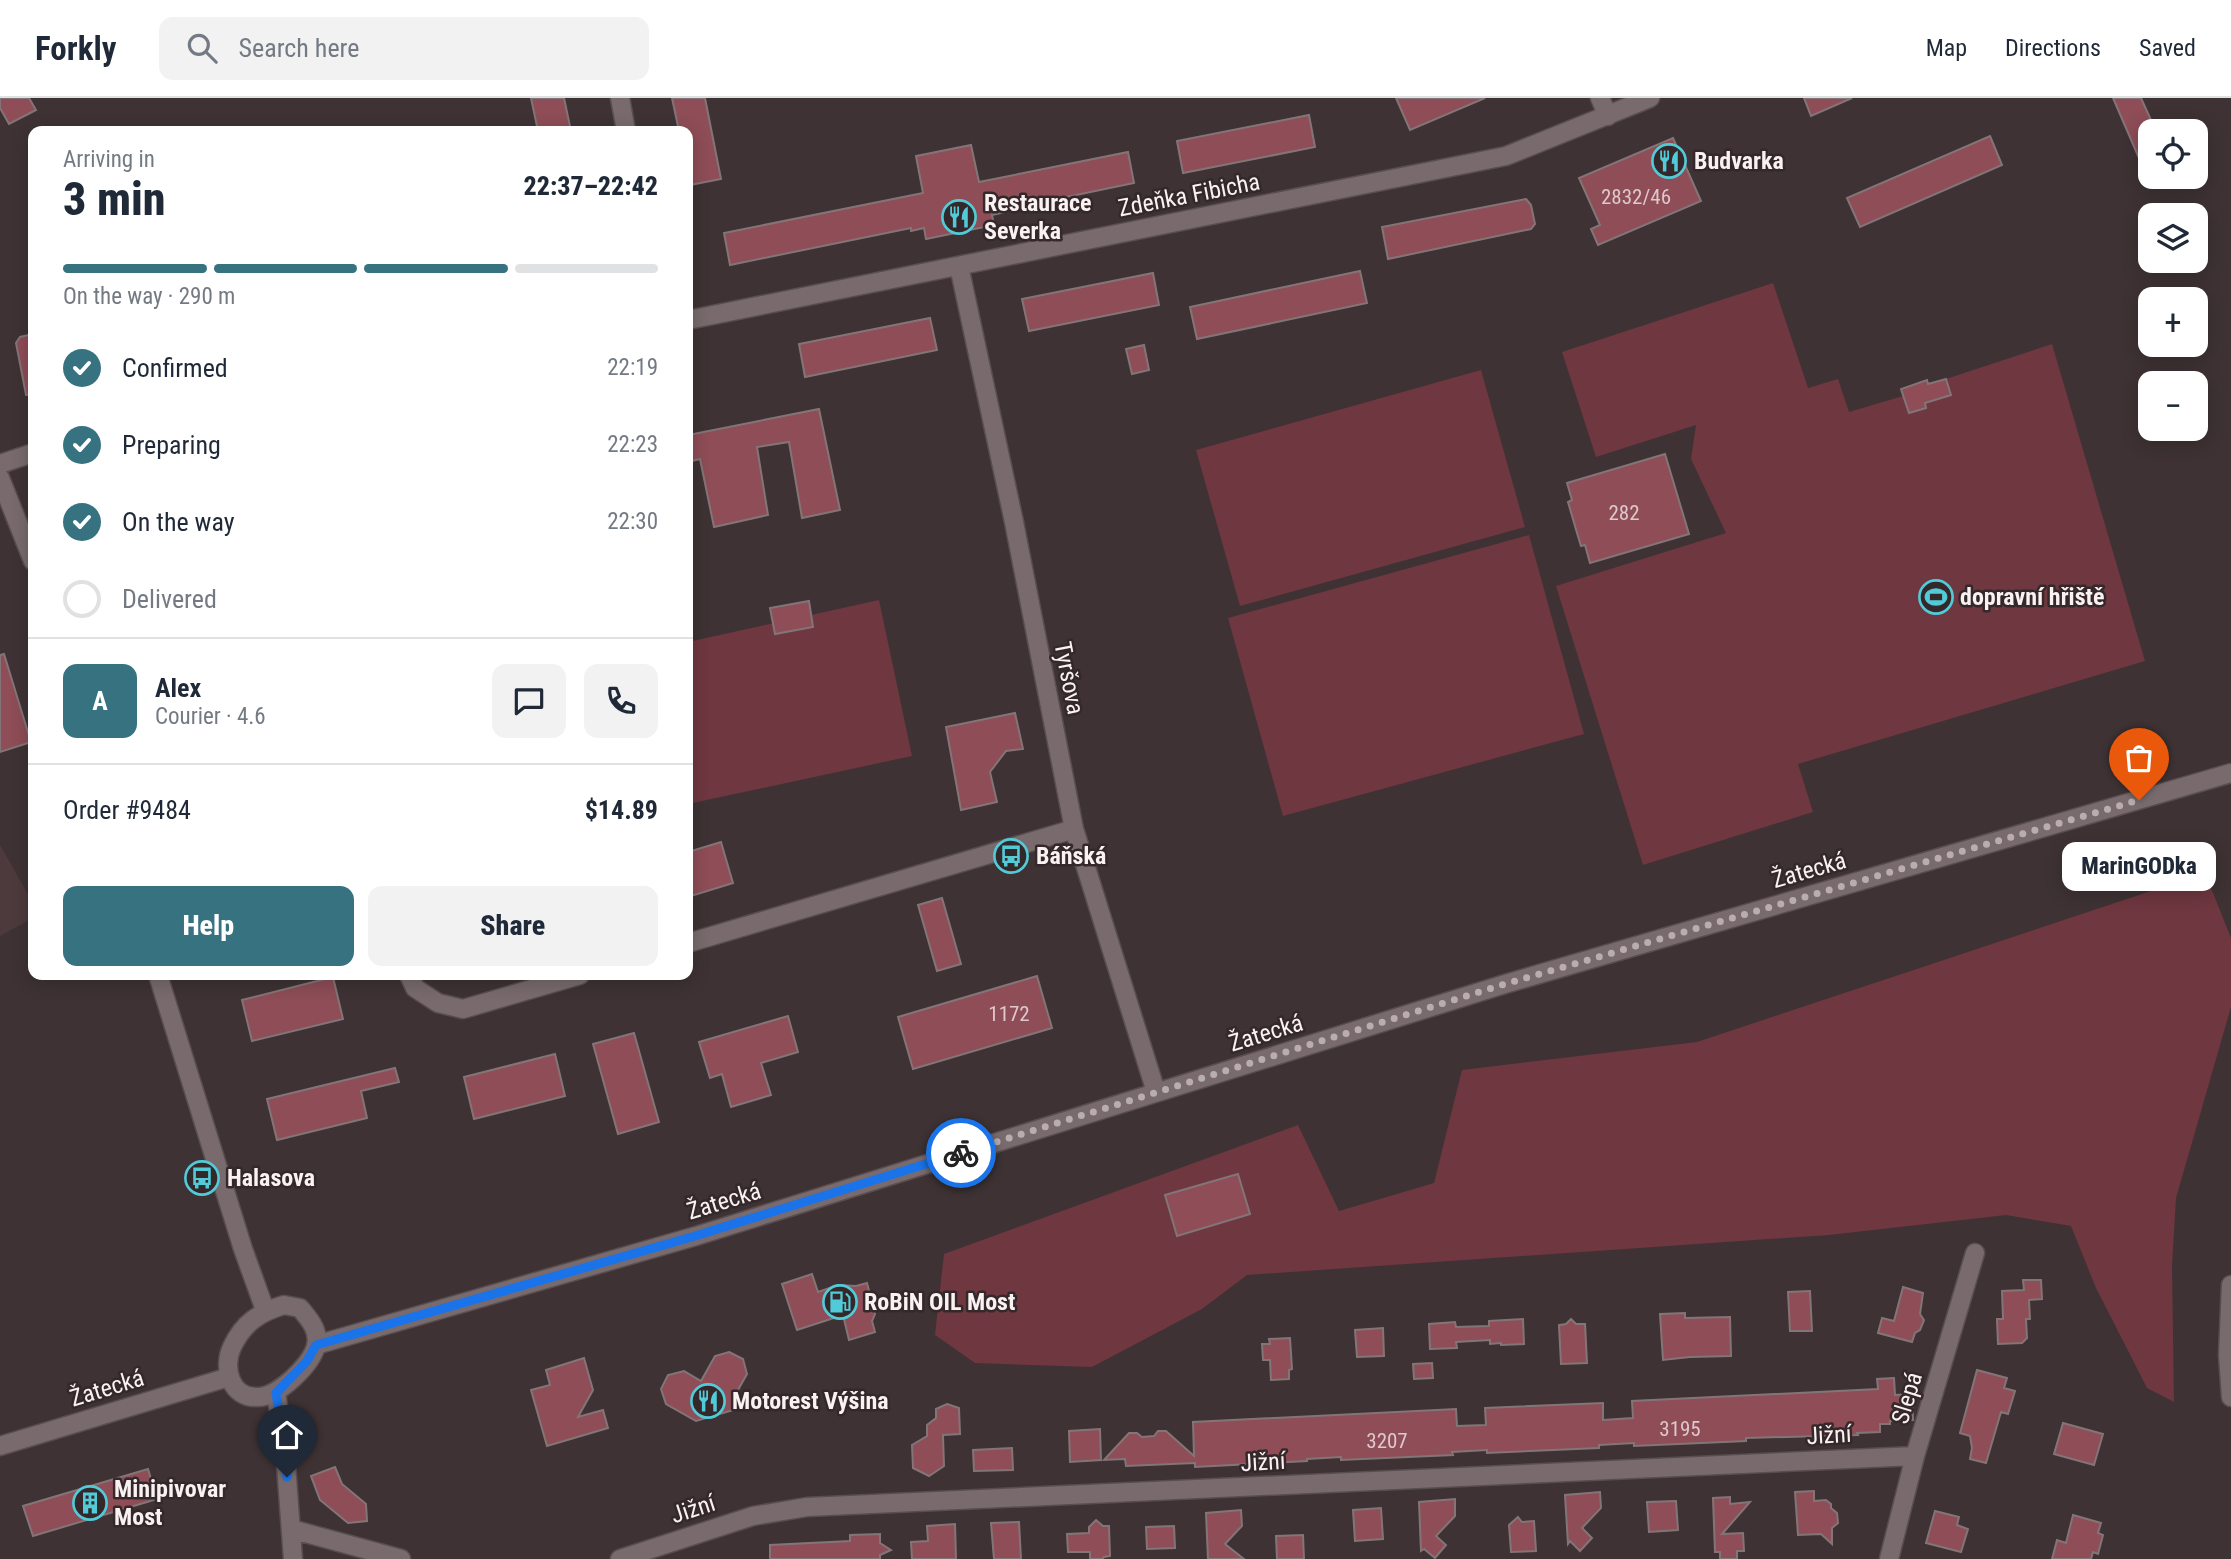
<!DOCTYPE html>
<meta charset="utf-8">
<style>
:root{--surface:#fff;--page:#f2f2f3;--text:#1f2937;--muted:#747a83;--line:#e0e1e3;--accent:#367280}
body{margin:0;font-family:"Roboto Condensed",sans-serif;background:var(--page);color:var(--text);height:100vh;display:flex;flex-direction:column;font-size:26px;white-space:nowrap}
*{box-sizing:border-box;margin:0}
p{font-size:23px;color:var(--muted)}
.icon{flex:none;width:38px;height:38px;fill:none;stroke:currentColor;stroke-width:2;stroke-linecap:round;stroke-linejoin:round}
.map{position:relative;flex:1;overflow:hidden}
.details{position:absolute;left:28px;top:28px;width:665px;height:854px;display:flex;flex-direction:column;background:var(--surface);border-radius:14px;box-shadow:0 4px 18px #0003}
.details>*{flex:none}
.controls{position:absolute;left:2138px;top:21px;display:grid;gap:14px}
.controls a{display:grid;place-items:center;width:70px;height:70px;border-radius:14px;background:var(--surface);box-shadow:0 4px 18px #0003;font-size:35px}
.pin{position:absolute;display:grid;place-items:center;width:60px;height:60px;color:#fff;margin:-72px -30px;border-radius:50% 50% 50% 0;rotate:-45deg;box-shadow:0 0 7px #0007}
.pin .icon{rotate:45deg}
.courier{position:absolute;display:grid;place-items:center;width:70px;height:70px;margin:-35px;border:5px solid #1a73e8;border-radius:50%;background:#fff;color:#222;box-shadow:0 2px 9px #0007}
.bubble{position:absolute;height:49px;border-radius:14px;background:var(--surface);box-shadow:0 4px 18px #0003;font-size:23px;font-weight:800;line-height:49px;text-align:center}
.headline em{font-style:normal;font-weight:800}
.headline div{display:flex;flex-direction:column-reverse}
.headline{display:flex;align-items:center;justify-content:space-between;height:119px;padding:0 35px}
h1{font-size:46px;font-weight:800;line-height:52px}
.bar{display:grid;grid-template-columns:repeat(4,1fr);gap:10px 7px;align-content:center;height:84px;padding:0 35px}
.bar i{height:9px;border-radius:5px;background:var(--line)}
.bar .selected{background:var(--accent)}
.bar p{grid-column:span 4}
.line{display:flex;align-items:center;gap:18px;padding:0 35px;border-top:2px solid var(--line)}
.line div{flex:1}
.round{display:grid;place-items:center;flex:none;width:74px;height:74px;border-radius:14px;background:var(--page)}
ol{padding:0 35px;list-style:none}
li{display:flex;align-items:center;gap:21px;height:77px}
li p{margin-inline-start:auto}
li .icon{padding:7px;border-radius:50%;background:var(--accent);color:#fff;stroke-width:4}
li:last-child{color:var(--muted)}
li i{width:38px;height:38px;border:4px solid var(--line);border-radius:50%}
.cta{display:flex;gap:14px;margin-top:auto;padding:14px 35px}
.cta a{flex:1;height:80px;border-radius:14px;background:var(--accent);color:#fff;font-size:28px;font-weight:800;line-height:80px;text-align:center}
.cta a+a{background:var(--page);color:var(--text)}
header{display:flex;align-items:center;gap:42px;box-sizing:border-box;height:98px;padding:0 35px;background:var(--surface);border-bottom:2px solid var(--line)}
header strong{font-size:33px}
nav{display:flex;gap:38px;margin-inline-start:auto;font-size:24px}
.search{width:490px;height:63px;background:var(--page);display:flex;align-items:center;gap:18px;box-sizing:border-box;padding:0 24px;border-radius:14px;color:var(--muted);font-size:26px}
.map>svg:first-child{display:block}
.built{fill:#4d3a3c}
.green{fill:#6f3740}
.building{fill:#8e4d57;stroke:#837577;stroke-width:2}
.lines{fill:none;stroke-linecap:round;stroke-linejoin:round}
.minor-casing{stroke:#584e4f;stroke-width:21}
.tertiary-casing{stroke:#584e4f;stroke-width:21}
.minor{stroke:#796b6d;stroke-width:18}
.tertiary{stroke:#796b6d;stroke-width:18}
.done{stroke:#b8aeb0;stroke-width:7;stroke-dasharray:0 12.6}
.route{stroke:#1a73e8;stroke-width:9}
.labels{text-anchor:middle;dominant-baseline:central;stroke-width:5;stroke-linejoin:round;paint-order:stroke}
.number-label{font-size:21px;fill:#dec8cb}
.poi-label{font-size:24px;font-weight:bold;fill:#f9f1f2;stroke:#34282a;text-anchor:start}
.street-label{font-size:24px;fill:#f9f1f2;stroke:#34282a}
</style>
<header>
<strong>Forkly</strong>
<div class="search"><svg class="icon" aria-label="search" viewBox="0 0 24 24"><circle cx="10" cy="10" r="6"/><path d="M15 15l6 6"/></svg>Search here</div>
<nav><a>Map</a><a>Directions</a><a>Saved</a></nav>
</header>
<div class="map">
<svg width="2231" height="1461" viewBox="0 0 2231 1461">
<rect width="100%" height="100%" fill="#3e3234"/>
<path class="built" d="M0 747 33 805V820L0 838Z"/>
<path class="green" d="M1773 185 1808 290 1838 281 1849 314 1903 298 1909 315 1926 310 1925 306 1951 297 1946 281 2052 246 2145 563 1798 666 1813 714 1643 767 1556 488 1726 435 1691 361 1696 327 1596 359 1562 254Z
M1481 272 1525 429 1240 508 1196 352Z
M1529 437 1584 636 1283 718 1228 520Z
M879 502 912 658 688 706V544Z
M2205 775 2231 840V909L2176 1100 2172 1168 2174 1304 2147 1290 2096 1190 2071 1128 2006 1117 1829 1137 1247 1177 1202 1211 1092 1269 975 1265 935 1237 944 1156 1298 1027 1339 1113 1434 1085 1462 972 1697 944Z"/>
<path class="building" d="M0 0H29L36 12 9 26 0 10Z
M531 0H564L571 33H538Z
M672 0H705L721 81 690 87 688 76V33H679Z
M1396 0H1485L1410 32Z
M1804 0H1852L1811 18Z
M2113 0H2141L2156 33H2151V88Z
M1309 17 1315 49 1183 75 1177 43Z
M1990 38 2002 67 1860 129 1847 100Z
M1673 40 1701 103 1598 147 1591 131 1600 127 1579 80Z
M971 47 979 84 1128 54 1134 85 1004 112 1005 114 992 117 994 127 926 141 924 130 911 133V130L730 167 724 135 923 95 916 58Z
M1526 101 1531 107 1535 126 1531 131 1388 161 1382 129Z
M1360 173 1367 205 1197 241 1190 209Z
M1153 175 1159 207 1029 233 1022 201Z
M930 220 937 252 805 279 799 246Z
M33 236V296L26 297 16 245 20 239Z
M1144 247 1149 272 1132 276 1126 251Z
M1946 281 1951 297 1925 305 1926 310 1909 315 1901 291 1927 282 1928 286Z
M819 311 840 412 802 420 789 344 757 349 768 417 714 429 700 361 688 364V337Z
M1665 356 1689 436 1590 465 1585 447 1581 448 1577 435 1568 404 1572 402 1567 385Z
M809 503 813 529 775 536 770 510Z
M4 556 31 644 0 654V557Z
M1015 615 1023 651 1006 653 990 674 997 704 961 712 946 629Z
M721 744 733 785 688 799V754Z
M942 800 961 866 937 873 918 807Z
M1037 878 1052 930 913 971 898 919Z
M333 879 343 921 252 943 242 902Z
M788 918 798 954 761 965 771 997 731 1009 722 976 710 980 699 944Z
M634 935 659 1024 618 1036 593 946Z
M555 956 565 998 474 1021 464 979Z
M395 970 399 984 361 993 367 1020 277 1042 267 1001Z
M1238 1076 1250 1116 1177 1138 1165 1097Z
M812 1176 818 1194 838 1187 856 1188 867 1185 875 1216 872 1223 875 1234 849 1242 843 1217 797 1232 782 1186Z
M2023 1182H2041L2042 1201 2029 1202 2030 1221H2026L2027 1240 2022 1245 1998 1246 1997 1221H2003L2002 1193 2024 1192Z
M1903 1189 1923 1195 1920 1216 1924 1222 1920 1232 1915 1235 1912 1244 1878 1235 1882 1220 1894 1223Z
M1810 1193 1812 1233H1790L1788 1194Z
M1685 1215V1220L1730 1219 1731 1258 1690 1259 1663 1262 1660 1216Z
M1523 1221 1524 1246 1501 1247V1245L1490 1246V1242L1456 1244 1457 1250 1430 1251 1429 1226 1455 1224 1456 1229 1489 1228V1223Z
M1571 1221 1576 1226H1585L1587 1265 1561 1266 1559 1227 1566 1226Z
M1383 1230 1384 1258 1357 1259 1355 1232Z
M1290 1240 1292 1271 1289 1272V1281L1271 1282 1270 1262H1263L1262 1246H1270L1269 1241Z
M729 1254 743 1261 747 1276 738 1292 741 1303 737 1311 696 1323 666 1306 661 1291 668 1277 684 1273 701 1283 715 1258Z
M584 1260 593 1292 578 1319 603 1312 608 1330 547 1348 531 1292 550 1287 546 1272Z
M1432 1265 1433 1280 1414 1281 1413 1266Z
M1977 1272 2007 1280 2004 1290 2015 1293 2008 1316 2001 1314 1986 1365 1970 1361 1972 1350 1970 1338 1960 1335Z
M1894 1280 1895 1297 1912 1296 1913 1322 1890 1323V1326H1880V1334L1857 1335 1858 1337 1746 1340V1343L1634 1348V1345L1599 1347V1350L1487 1355V1352L1452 1354 1453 1357 1341 1362V1359L1307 1361V1363L1195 1369V1365L1126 1368 1125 1361 1104 1362 1129 1335H1137L1142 1339 1154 1338 1158 1333H1166L1194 1358 1193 1324 1456 1311 1457 1328 1486 1327 1485 1310 1603 1305V1322L1633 1320 1632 1303 1878 1291 1877 1281Z
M947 1306 959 1310 960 1336 943 1337 944 1368 929 1378 913 1370 912 1347 927 1338V1327L936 1320V1311Z
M2063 1325 2103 1336 2094 1367 2054 1356Z
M1100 1331 1101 1362 1070 1364 1069 1333Z
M1012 1350 1013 1372 974 1373 973 1352Z
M335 1369 342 1386 366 1406 367 1423 348 1425 320 1402 311 1378Z
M148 1371 157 1401 33 1438 23 1408Z
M1814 1393V1403L1826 1402 1831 1406V1410L1837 1415 1838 1425 1832 1430V1446L1821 1436 1798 1437 1795 1394Z
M1600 1394 1601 1410 1582 1430 1592 1440 1580 1453 1570 1443 1568 1446 1565 1397Z
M1730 1399V1406L1750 1404 1722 1436 1743 1435 1744 1453H1737V1461H1720V1454H1715L1713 1400Z
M1455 1401V1418L1436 1438 1446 1447 1435 1460 1424 1451 1421 1453 1419 1404Z
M1676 1403 1678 1432 1649 1434 1647 1404Z
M1381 1410 1383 1441 1355 1443 1353 1412Z
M1241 1412 1242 1428 1225 1446 1244 1461H1208L1206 1415Z
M1935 1413 1959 1419 1957 1427 1968 1431 1961 1454 1926 1445Z
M2073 1417 2101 1425 2098 1435 2103 1437 2098 1456 2093 1454 2091 1461H2052L2057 1442 2066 1445Z
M1518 1419 1522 1424 1534 1423 1536 1453 1511 1454 1509 1427Z
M1096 1422 1103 1428H1109L1110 1458 1104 1459 1102 1461H1090V1454H1068L1067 1436 1089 1435V1429Z
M1019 1424 1021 1461H994L991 1425Z
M955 1426 956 1461H912L911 1444 928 1443 927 1428Z
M1174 1428 1175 1450 1147 1451 1146 1429Z
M880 1436V1445L891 1452 880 1457V1461H770V1447L850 1443V1437Z
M1303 1437 1304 1461H1277L1276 1438Z"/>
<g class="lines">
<g class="minor-casing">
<path id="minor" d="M620 0 626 33
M1600 0 1608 18
M959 168 1014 424 1074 731 1156 994
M688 222 1506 58 1650 0
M0 366 33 355
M688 845 1074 731
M409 877 415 890 438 905 463 911 580 877
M2231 1187 2228 1257 2231 1299
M276 1295 285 1353 293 1461
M291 1431 401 1461
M620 1461 753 1418 807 1409 1915 1358
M1889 1461 1915 1358 1975 1155"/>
</g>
<g class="tertiary-casing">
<path id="tertiary" d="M0 380 33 463
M158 877 243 1151 265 1212
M284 1207 300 1210C308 1220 320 1232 316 1248 311 1267 278 1299 258 1299 231 1301 222 1270 232 1249 243 1225 260 1214 284 1207Z
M316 1247 696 1138 1505 886 2231 675
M0 1348 229 1279"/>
</g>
<use href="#minor" class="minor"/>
<use href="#tertiary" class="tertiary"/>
</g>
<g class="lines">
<path class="done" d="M961 1055 1505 886 2139 702"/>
<path class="route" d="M287 1379 285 1353 276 1295 307 1263 316 1247 695 1138 961 1055"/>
</g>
<defs>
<g id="restaurant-ring" transform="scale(1.75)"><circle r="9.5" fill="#34282a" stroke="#52cbd9" stroke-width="1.5"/><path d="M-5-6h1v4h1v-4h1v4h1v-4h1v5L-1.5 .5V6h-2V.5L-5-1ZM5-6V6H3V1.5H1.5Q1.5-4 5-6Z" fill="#52cbd9"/></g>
<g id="stadium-ring" transform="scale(1.75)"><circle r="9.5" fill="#34282a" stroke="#52cbd9" stroke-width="1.5"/><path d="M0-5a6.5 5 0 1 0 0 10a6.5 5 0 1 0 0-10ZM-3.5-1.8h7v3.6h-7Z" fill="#52cbd9"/></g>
<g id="bus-ring" transform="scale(1.75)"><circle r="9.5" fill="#34282a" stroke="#52cbd9" stroke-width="1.5"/><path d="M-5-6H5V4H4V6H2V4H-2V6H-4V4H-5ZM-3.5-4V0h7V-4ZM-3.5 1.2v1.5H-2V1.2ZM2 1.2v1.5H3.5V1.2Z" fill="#52cbd9"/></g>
<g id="fuel-ring" transform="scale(1.75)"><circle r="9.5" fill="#34282a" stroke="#52cbd9" stroke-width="1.5"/><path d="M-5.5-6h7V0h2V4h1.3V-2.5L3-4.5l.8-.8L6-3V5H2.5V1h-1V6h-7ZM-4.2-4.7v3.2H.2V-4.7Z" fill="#52cbd9"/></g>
<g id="building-ring" transform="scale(1.75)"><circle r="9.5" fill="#34282a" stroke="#52cbd9" stroke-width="1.5"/><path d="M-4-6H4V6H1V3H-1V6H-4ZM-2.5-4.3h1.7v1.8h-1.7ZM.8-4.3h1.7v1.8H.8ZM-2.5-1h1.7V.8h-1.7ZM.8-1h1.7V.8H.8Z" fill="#52cbd9"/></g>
</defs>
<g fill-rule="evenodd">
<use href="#restaurant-ring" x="1669" y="63"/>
<use href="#restaurant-ring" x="959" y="119"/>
<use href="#stadium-ring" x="1936" y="499"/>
<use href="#bus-ring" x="1011" y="758"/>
<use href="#bus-ring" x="202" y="1080"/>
<use href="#fuel-ring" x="840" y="1204"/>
<use href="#restaurant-ring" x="708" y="1303"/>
<use href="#building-ring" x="90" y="1405"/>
</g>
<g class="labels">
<g class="number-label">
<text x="1636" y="99">2832/46</text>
<text x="1624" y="415">282</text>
<text x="1009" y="916">1172</text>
<text x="1680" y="1331">3195</text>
<text x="1387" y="1343">3207</text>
</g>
<g class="poi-label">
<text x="1694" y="63">Budvarka</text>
<text x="984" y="105">Restaurace<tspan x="984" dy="28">Severka</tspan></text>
<text x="1960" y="499">dopravní hřiště</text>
<text x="1036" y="758">Báňská</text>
<text x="227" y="1080">Halasova</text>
<text x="864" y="1204">RoBiN OIL Most</text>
<text x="732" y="1303">Motorest Výšina</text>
<text x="114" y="1391">Minipivovar<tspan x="114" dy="28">Most</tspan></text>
</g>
<g class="street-label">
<text transform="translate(1189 97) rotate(-11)">Zdeňka Fibicha</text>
<text transform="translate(1069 580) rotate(79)">Tyršova</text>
<text transform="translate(1809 772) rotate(-16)">Žatecká</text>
<text transform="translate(1266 935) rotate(-17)">Žatecká</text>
<text transform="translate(724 1103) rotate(-17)">Žatecká</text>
<text transform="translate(107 1290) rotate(-17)">Žatecká</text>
<text transform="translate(1907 1300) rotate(-73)">Slepá</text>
<text transform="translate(1829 1337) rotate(-3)">Jižní</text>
<text transform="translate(1263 1364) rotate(-3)">Jižní</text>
<text transform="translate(693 1411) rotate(-18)">Jižní</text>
</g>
</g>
</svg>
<div class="controls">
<a><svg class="icon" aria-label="locate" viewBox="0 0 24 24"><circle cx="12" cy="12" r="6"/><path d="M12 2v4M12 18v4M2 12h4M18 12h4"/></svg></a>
<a><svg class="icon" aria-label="layers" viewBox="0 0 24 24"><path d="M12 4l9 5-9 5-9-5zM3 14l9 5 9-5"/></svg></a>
<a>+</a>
<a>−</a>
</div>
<div class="pin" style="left:2139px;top:702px;background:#ea580c"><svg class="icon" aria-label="bag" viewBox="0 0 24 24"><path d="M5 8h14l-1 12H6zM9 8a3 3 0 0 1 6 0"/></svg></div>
<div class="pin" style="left:287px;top:1379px;background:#1f2937"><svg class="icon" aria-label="home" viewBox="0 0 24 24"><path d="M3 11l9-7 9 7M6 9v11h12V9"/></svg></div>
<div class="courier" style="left:961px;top:1055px"><svg class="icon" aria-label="bike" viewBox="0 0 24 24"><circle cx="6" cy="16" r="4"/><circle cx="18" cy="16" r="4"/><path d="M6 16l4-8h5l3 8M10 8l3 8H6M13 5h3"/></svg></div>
<div class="bubble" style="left:2062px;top:744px;width:154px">MarinGODka</div>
<section class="details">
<div class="headline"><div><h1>3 min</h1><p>Arriving in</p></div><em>22:37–22:42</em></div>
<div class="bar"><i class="selected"></i><i class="selected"></i><i class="selected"></i><i></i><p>On the way · 290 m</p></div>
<ol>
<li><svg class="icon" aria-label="check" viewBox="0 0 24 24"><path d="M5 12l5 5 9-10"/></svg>Confirmed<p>22:19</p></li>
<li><svg class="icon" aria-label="check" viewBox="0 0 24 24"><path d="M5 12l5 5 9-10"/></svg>Preparing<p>22:23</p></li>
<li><svg class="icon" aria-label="check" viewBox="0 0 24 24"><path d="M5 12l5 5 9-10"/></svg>On the way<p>22:30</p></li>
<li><i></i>Delivered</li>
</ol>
<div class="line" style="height:126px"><b class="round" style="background:var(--accent);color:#fff">A</b><div><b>Alex</b><p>Courier · 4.6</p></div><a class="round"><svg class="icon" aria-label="chat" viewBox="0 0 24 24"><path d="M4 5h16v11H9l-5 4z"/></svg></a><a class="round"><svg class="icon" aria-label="phone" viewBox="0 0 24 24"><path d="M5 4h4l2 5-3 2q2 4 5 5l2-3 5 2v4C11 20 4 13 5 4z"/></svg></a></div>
<div class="line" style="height:91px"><div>Order #9484</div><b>$14.89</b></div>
<div class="cta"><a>Help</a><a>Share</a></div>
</section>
</div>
